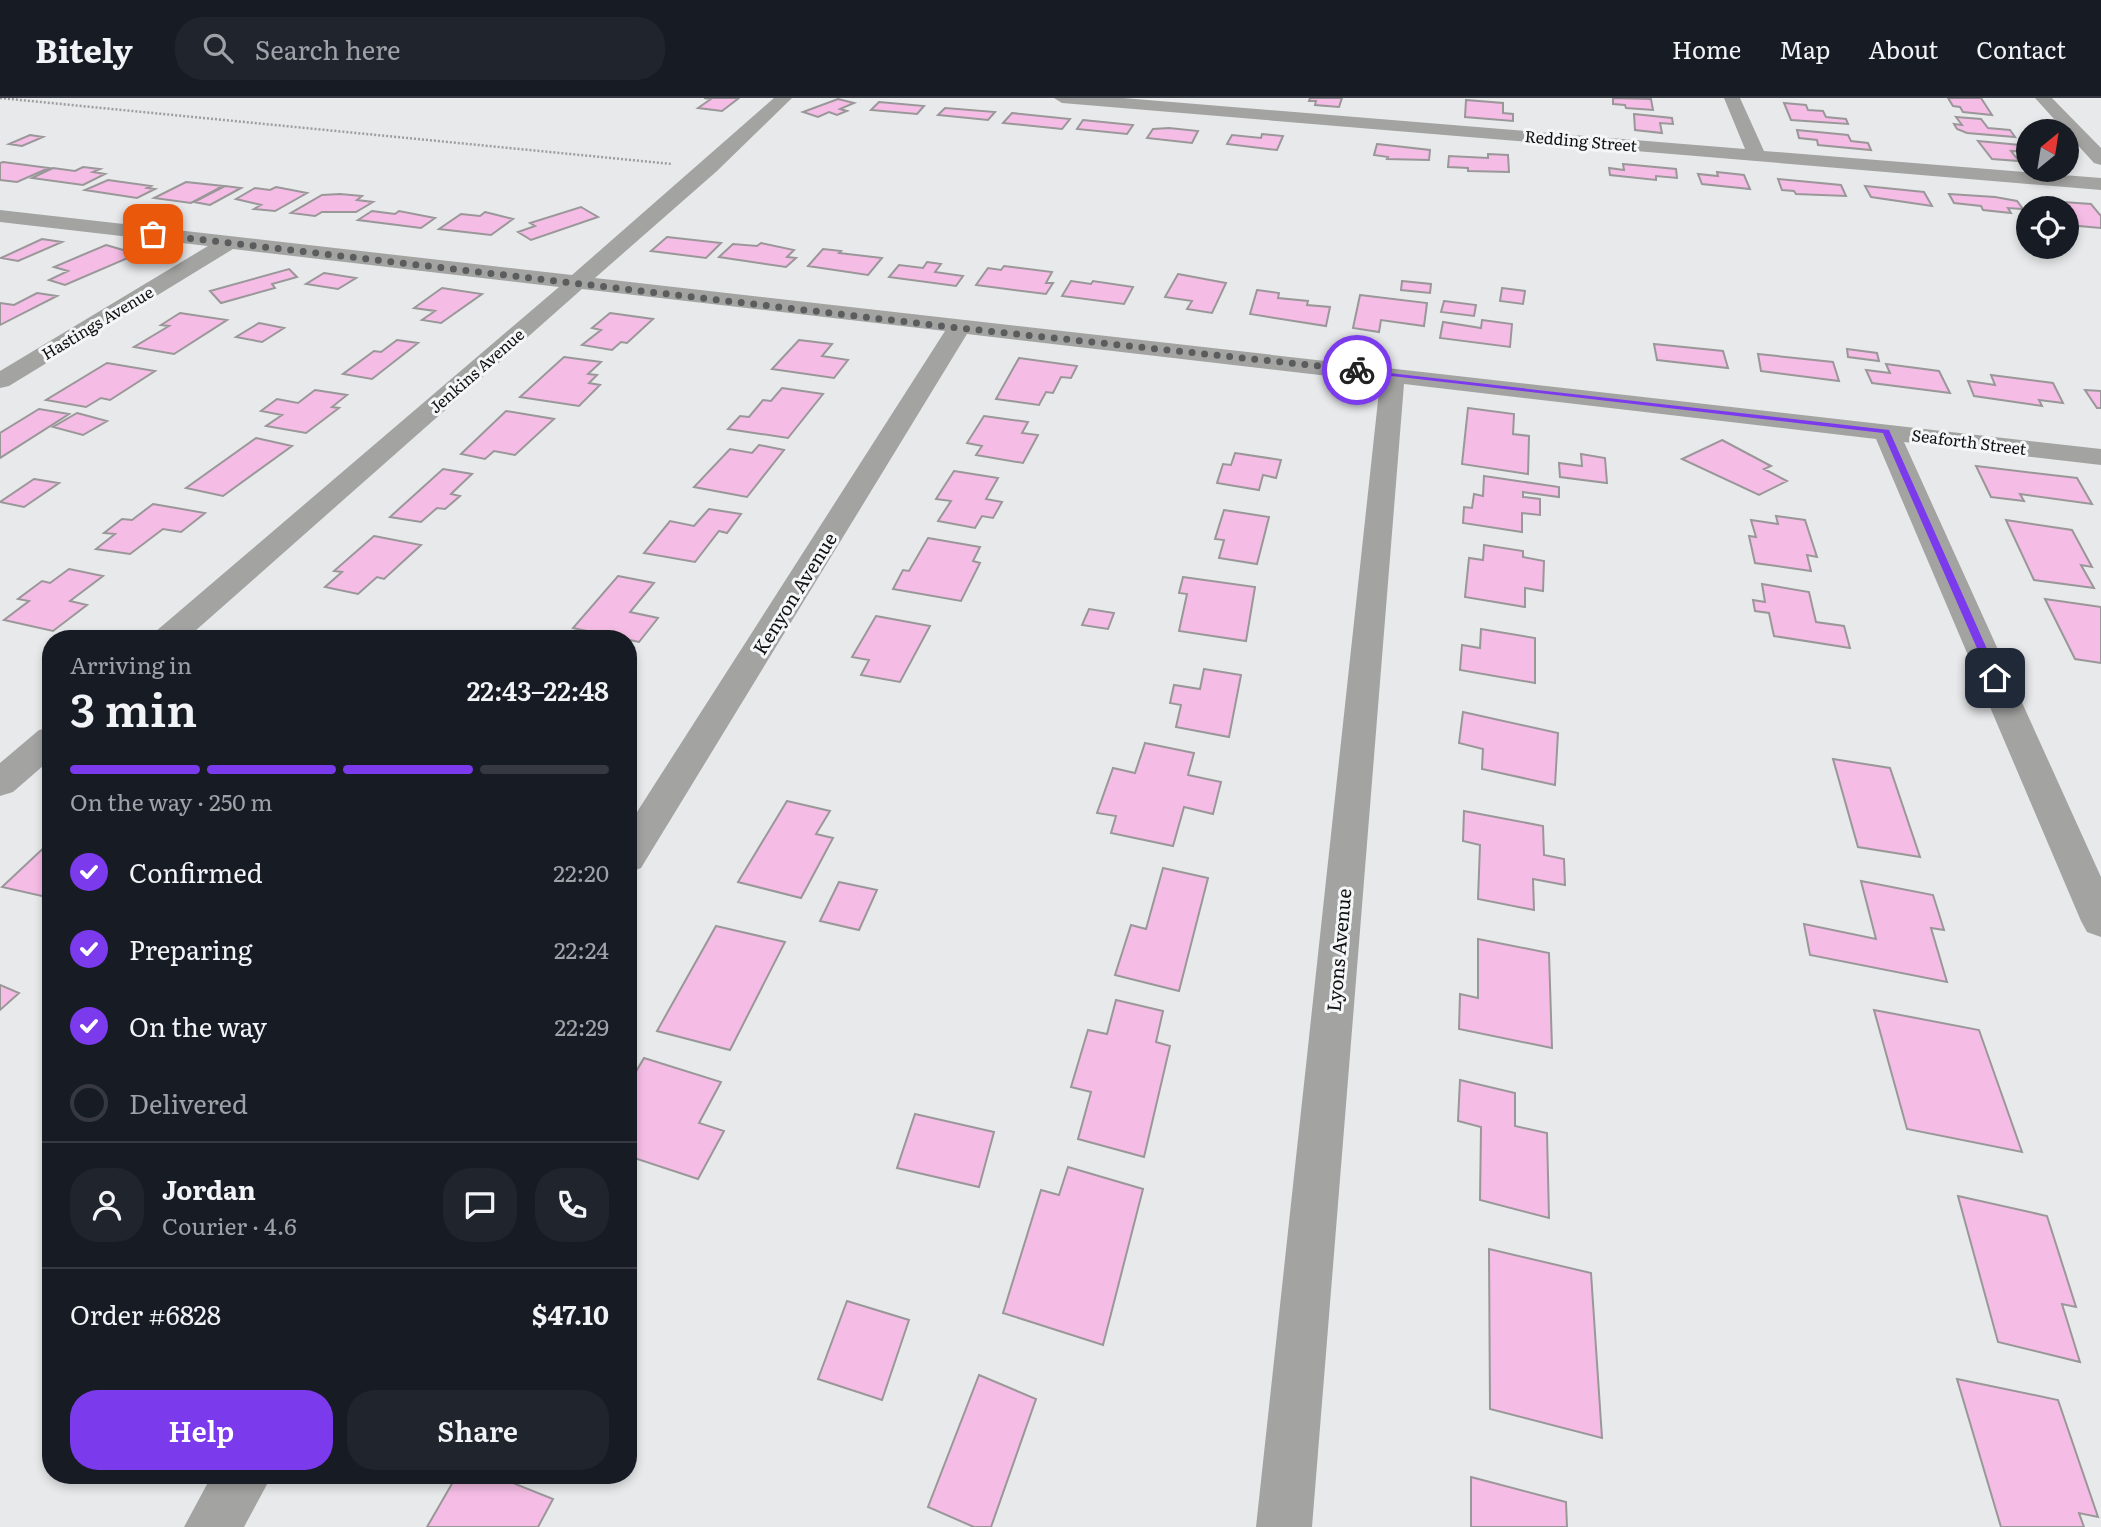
<!DOCTYPE html>
<meta charset="utf-8">
<style>
:root{--surface:#171b24;--page:#20242c;--text:#f1f3f6;--muted:#9ea1a6;--line:#363941;--accent:#7c3aed}
body{margin:0;font-family:Literata,serif;background:var(--page);color:var(--text);height:100vh;display:flex;flex-direction:column;font-size:26px;white-space:nowrap}
*{box-sizing:border-box;margin:0}
p{font-size:23px;color:var(--muted)}
.icon{flex:none;width:38px;height:38px;fill:none;stroke:currentColor;stroke-width:2;stroke-linecap:round;stroke-linejoin:round}
.map{position:relative;flex:1;overflow:hidden}
.drawer{position:absolute;left:42px;top:532px;width:595px;height:854px;display:flex;flex-direction:column;background:var(--surface);border-radius:28px;box-shadow:0 4px 10px #0003}
.drawer>*{flex:none}
.needle{width:46px;rotate:30deg}
.buttons{position:absolute;left:2016px;top:21px;display:grid;gap:14px}
.buttons a{display:grid;place-items:center;width:63px;height:63px;border-radius:50%;background:var(--surface);box-shadow:0 4px 10px #0003;font-size:35px}
.pin{position:absolute;display:grid;place-items:center;width:60px;height:60px;color:#fff;margin:-30px;border-radius:14px;box-shadow:0 4px 10px #0006}
.courier{position:absolute;display:grid;place-items:center;width:70px;height:70px;margin:-35px;border:5px solid #7c3aed;border-radius:50%;background:#fff;color:#222;box-shadow:0 2px 9px #0007}
.headline em{font-style:normal;font-weight:600}
.headline div{display:flex;flex-direction:column-reverse}
.headline{display:flex;align-items:center;justify-content:space-between;height:119px;padding:0 28px}
h1{font-size:46px;font-weight:600;line-height:52px}
.bar{display:grid;grid-template-columns:repeat(4,1fr);gap:10px 7px;align-content:center;height:84px;padding:0 28px}
.bar i{height:9px;border-radius:5px;background:var(--line)}
.bar .selected{background:var(--accent)}
.bar p{grid-column:span 4}
.line{display:flex;align-items:center;gap:18px;padding:0 28px;border-top:2px solid var(--line)}
.line div{flex:1}
.round{display:grid;place-items:center;flex:none;width:74px;height:74px;border-radius:28px;background:var(--page)}
ol{padding:0 28px;list-style:none}
li{display:flex;align-items:center;gap:21px;height:77px}
li p{margin-inline-start:auto}
li .icon{padding:7px;border-radius:50%;background:var(--accent);color:#fff;stroke-width:4}
li:last-child{color:var(--muted)}
li i{width:38px;height:38px;border:4px solid var(--line);border-radius:50%}
.action{display:flex;gap:14px;margin-top:auto;padding:14px 28px}
.action a{flex:1;height:80px;border-radius:28px;background:var(--accent);color:#fff;font-size:28px;font-weight:600;line-height:80px;text-align:center}
.action a+a{background:var(--page);color:var(--text)}
header{display:flex;align-items:center;gap:42px;box-sizing:border-box;height:98px;padding:0 35px;background:var(--surface);border-bottom:2px solid var(--line)}
header strong{font-size:33px}
nav{display:flex;gap:38px;margin-inline-start:auto;font-size:24px}
.search{width:490px;height:63px;background:var(--page);display:flex;align-items:center;gap:18px;box-sizing:border-box;padding:0 24px;border-radius:28px;color:var(--muted);font-size:26px}
.map>svg:first-child{display:block}
.building{fill:#f5bde5;stroke:#9a9799;stroke-width:2}
.lines{fill:none;stroke-linecap:round;stroke-linejoin:round}
.path{stroke:#9d9e9f;stroke-width:2.5;stroke-dasharray:2 2;stroke-linecap:butt}
.minor{fill:#a3a3a2;fill-rule:evenodd}
.route{fill:#7c3aed}
.done{stroke:#5b5c5d;stroke-width:7;stroke-dasharray:0 12.6}
.labels{text-anchor:middle;dominant-baseline:central;stroke-width:6;stroke-linejoin:round;paint-order:stroke}
.far-street-label{font-size:16px;fill:#0f1010;stroke:#f5f6f8}
.street-label{font-size:19px;fill:#0f1010;stroke:#f5f6f8}
</style>
<header>
<strong>Bitely</strong>
<div class="search"><svg class="icon" aria-label="search" viewBox="0 0 24 24"><circle cx="10" cy="10" r="6"/><path d="M15 15l6 6"/></svg>Search here</div>
<nav><a>Home</a><a>Map</a><a>About</a><a>Contact</a></nav>
</header>
<div class="map">
<svg width="2101" height="1429" viewBox="0 0 2101 1429">
<rect width="100%" height="100%" fill="#e8e9eb"/>
<path class="building" d="M704 0H739L722 13 698 10 711 1Z
M1310 0H1342L1339 9 1315 7 1316 3H1309Z
M1613 0 1651 1 1653 12 1626 10 1625 7 1613 6Z
M1948 0H1981L1992 17 1963 14 1960 9 1953 8Z
M838 1 854 5 840 11 847 13 837 17 829 14 818 19 803 14Z
M1466 2 1503 5V15L1513 16V23L1465 19Z
M879 4 924 8 917 16 871 12Z
M1784 5 1806 7 1808 12 1823 13 1826 19 1846 21 1848 26 1791 22Z
M945 10 995 14 988 22 938 17Z
M1012 15 1070 21 1062 31 1003 25Z
M1634 16 1672 20 1673 26 1660 25 1662 35 1635 32Z
M1956 19 1981 21 1988 30 2010 32 2015 39 1967 35 1957 31 1954 26 1962 27Z
M1083 22 1133 27 1127 36 1077 31Z
M1169 30 1198 33 1192 45 1147 40 1153 31Z
M1797 32 1848 37 1851 43 1868 45 1871 52 1818 47 1817 42 1799 40Z
M1262 36 1283 38 1277 52 1227 46 1232 37 1261 40Z
M30 37 43 39 22 48 9 46Z
M1978 43 2020 47 2027 54 2011 53 2019 63 1992 61Z
M1377 46 1430 52 1429 62 1387 61 1388 59 1374 57Z
M1488 56 1508 57 1509 74 1468 73V70L1448 69 1449 58 1488 60Z
M3 64 49 70 17 84 0 82V65Z
M1623 66 1676 71 1677 80 1656 78V82L1610 77 1609 70 1624 72Z
M83 69 100 71 93 74 105 76 83 87 32 80 53 70 75 73Z
M1717 74 1744 77 1750 91 1702 86 1698 76 1718 78Z
M1778 81 1841 87 1846 98 1796 96 1794 93 1782 92Z
M108 82 151 88 147 90 155 91 137 100 85 92Z
M186 84 223 88 191 105 154 100Z
M225 88 241 90 210 107 194 104Z
M1865 88 1924 94 1932 108 1871 99Z
M276 89 307 95 275 113 254 111 261 107 236 101 255 90 270 92Z
M340 96 362 98 357 102 373 104 356 114H322L315 118 291 115 322 97Z
M1949 96 1995 99 2017 103 2023 111 2008 110 2011 115 1983 112 1981 108 1954 105Z
M2063 104 2091 106 2101 118V130L2068 127 2067 112H2069Z
M581 109 598 119 531 142 518 134 535 128 530 125Z
M372 113 395 116 399 113 435 120 421 130 358 122Z
M485 114 513 121 491 137 439 131 461 116 480 118Z
M667 139 721 145 706 160 651 153Z
M42 141 62 144 18 163 1 160Z
M761 145 794 152 787 159 796 160 786 169 719 159 733 146 757 148Z
M106 147 137 156 65 187 49 182 68 173 54 169Z
M823 151 841 153 839 155 882 160 868 177 808 168Z
M927 164 941 166 935 174 963 178 956 188 889 179 899 167 923 170Z
M1004 168 1052 174 1046 185H1053L1046 196 976 187 988 170 1001 172Z
M289 171 297 179 272 186 275 190 221 205 210 193Z
M324 175 356 180 338 191 306 186Z
M1178 176 1226 185 1212 215 1187 211 1192 203 1165 199Z
M1071 183 1091 186 1093 183 1133 189 1124 206 1062 198Z
M1402 183 1431 186 1430 195 1401 192Z
M442 190 482 196 441 225 422 222 435 213 414 210Z
M1502 190 1525 193 1523 206 1500 203Z
M1257 192 1279 195 1278 200 1308 203 1307 207 1330 209 1326 228 1250 216Z
M37 195 57 198 0 227V205L14 207Z
M1360 197 1427 205 1424 228 1381 222 1379 234 1353 230Z
M1444 203 1476 207 1474 218 1441 214Z
M180 215 227 222 174 256 134 249 169 228 161 227Z
M610 215 653 221 627 245 621 244 612 252 582 247 601 232 592 230Z
M1482 222 1512 226 1510 249 1440 240 1443 224 1481 230Z
M259 225 284 230 262 244 236 239Z
M397 242 418 245 372 281 343 276 374 253 381 254Z
M799 242 832 246 822 258 848 262 834 280 772 271Z
M1654 246 1723 253 1728 270 1657 262Z
M1847 251 1877 255 1879 263 1848 259Z
M1758 256 1833 264 1839 283 1761 273Z
M564 259 601 264 588 276 597 277 589 285 600 287 579 308 520 299Z
M1019 260 1077 268 1071 280 1061 279 1053 295 1046 294 1039 307 996 301Z
M107 265 155 273 110 302 101 300 86 309 46 302Z
M1886 266 1939 273 1950 295 1872 285 1866 272 1890 275Z
M1991 277 2053 285 2063 305 2039 302 2042 308 1974 298 1968 283 1995 287Z
M782 290 823 296 788 340 728 331 740 318 749 319 763 302 771 303Z
M315 292 347 297 332 309 339 310 306 335 266 328 282 317 261 313 277 301 298 305Z
M2085 292 2101 293V310H2097Z
M1468 310 1514 316 1513 336 1529 338 1528 376 1462 366Z
M39 311 69 316 0 360V335Z
M506 313 554 321 515 357 494 353 485 361 461 356Z
M77 315 107 323 83 337 53 329Z
M984 318 1028 324 1022 335 1038 337 1023 365 976 357 982 348 967 345Z
M256 340 292 348 223 398 186 390Z
M1722 342 1771 368 1764 371 1787 383 1759 397 1682 361Z
M759 347 784 352 747 399 694 389 730 351 752 355Z
M1235 355 1281 362 1276 380 1263 377 1259 392 1217 385 1223 366 1231 367Z
M1581 356 1605 360 1607 385 1560 379 1559 365 1582 368Z
M1976 368 2077 380 2092 406 2020 396 2024 403 1991 399Z
M443 371 472 376 451 396 460 398 445 411 437 410 421 424 390 419Z
M954 373 998 380 986 401 1002 404 993 420 982 418 975 430 938 423 951 403 936 401Z
M1484 378 1559 389V399L1523 394V399L1540 401V417L1522 415V434L1463 425 1464 409 1472 410 1474 396 1483 398Z
M34 381 59 385 24 409 0 404Z
M153 406 205 415 181 434 163 431 130 456 96 451 115 436 104 435 122 421 132 422Z
M709 411 741 416 727 435 719 433 695 464 644 455 670 423 694 428Z
M1224 412 1269 419 1257 466 1219 460 1224 442 1215 441Z
M1776 418 1805 422 1817 459 1807 457 1811 473 1755 465 1749 438 1756 439 1751 422 1778 426Z
M2006 422 2072 432 2092 469 2081 467 2094 490 2034 482Z
M374 438 421 447 384 481 377 479 358 496 325 489 342 474 334 473Z
M928 440 980 449 973 463 980 465 961 503 893 491 903 472 909 473Z
M1484 447 1523 453V459L1544 463 1543 493 1525 490V509L1465 499 1469 460 1483 462Z
M69 471 103 478 70 503 87 507 53 533 4 522 29 503 18 501 42 483 50 485Z
M618 478 654 485 630 514 658 520 639 544 573 530Z
M1183 479 1255 489 1246 543 1179 533 1187 496 1179 495Z
M1762 486 1809 494 1816 524 1844 528 1850 550 1774 538 1769 515 1755 513 1753 502 1765 504Z
M2045 501 2101 509V565L2075 561Z
M1089 511 1114 515 1108 531 1082 527Z
M876 518 930 528 900 584 861 577 869 562 852 559Z
M1481 531 1535 540V585L1460 572 1462 547 1480 550Z
M1204 571 1241 577 1229 639 1176 629 1181 607 1170 605 1174 587 1200 591Z
M1463 614 1558 635 1555 687 1482 671 1483 651 1459 645Z
M1145 645 1194 655 1188 677 1221 684 1213 716 1184 709 1173 748 1111 735 1116 718 1097 715 1113 670 1135 675Z
M1833 661 1890 670 1920 759 1858 749Z
M787 703 830 713 816 736 833 740 801 800 738 784Z
M1464 713 1543 728 1544 757 1564 761 1565 787 1533 781 1534 812 1478 801 1480 747 1463 743Z
M51 743V800L2 789Z
M1163 770 1208 780 1179 893 1115 877 1131 827 1146 831Z
M1861 783 1933 797 1944 832 1931 830 1947 884 1810 857 1804 826 1876 841Z
M839 784 877 792 859 832 820 823Z
M716 828 785 844 730 952 657 933Z
M1478 841 1549 855 1552 950 1459 931 1460 896 1478 900Z
M0 887 19 895 0 912Z
M1116 902 1163 913 1156 944 1170 948 1144 1059 1078 1041 1091 994 1071 989 1088 932 1107 936Z
M1874 912 1979 932 2022 1054 1907 1031Z
M644 960 721 984 699 1025 724 1033 698 1081 628 1058 634 1043 628 1041V987Z
M1460 982 1515 995V1028L1547 1035 1549 1120 1480 1102 1481 1029 1458 1023Z
M915 1016 994 1034 979 1089 897 1070Z
M1068 1069 1143 1091 1103 1247 1003 1215 1041 1092 1059 1097Z
M1958 1098 2047 1118 2076 1209 2062 1206 2080 1264 1998 1244Z
M1489 1151 1591 1175 1602 1340 1490 1311Z
M847 1203 909 1222 882 1302 818 1281Z
M979 1277 1036 1301 991 1429H974L928 1409Z
M1957 1281 2058 1302 2098 1419 2079 1415 2084 1429H2001Z
M457 1377H493L553 1401 538 1429H427Z
M1471 1379 1566 1404 1567 1429H1471Z"/>
<g class="lines">
<path class="path" d="M0 0 672 66"/>
<path class="minor" d="M774 0H792L717 73 595 180 2101 351V367L1904 344 2101 779V839L2087 834 2081 823 1876 341 1404 286 1312 1429H1256L1380 284 967 236 641 770 628 775V728L945 233 582 191 186 541H150L155 534 559 189 233 151 9 288 0 290V273L208 148 0 124V112L572 177Z
M1054 0H1123L1745 51 1724 0H1740L1764 53 2101 80V92L1062 5Z
M2035 0H2052L2101 50V67L2094 65Z
M51 629V661L13 694 0 698V665L39 632Z
M212 1377H272L244 1429H184Z"/>
</g>
<path class="route" d="M1354 271 1889 332 2000 580 1995 584 1990 580 1883 335 1357 274Z"/>
<g class="lines">
<path class="done" d="M153 136 959 230 1357 272"/>
</g>
<g class="labels">
<g class="far-street-label">
<text transform="translate(1581 42) rotate(5)">Redding Street</text>
<text transform="translate(97 224) rotate(-31)">Hastings Avenue</text>
<text transform="translate(476 272) rotate(-41)">Jenkins Avenue</text>
<text transform="translate(1969 343) rotate(7)">Seaforth Street</text>
</g>
<g class="street-label">
<text transform="translate(794 495) rotate(-58)">Kenyon Avenue</text>
<text transform="translate(1338 852) rotate(-85)">Lyons Avenue</text>
</g>
</g>
</svg>
<div class="buttons">
<a><svg class="needle" viewBox="-14 -14 28 28"><path d="M0-13l5 13h-10z" fill="#e53935"/><path d="M0 13l5-13h-10z" fill="#9ea1a6"/></svg></a>
<a><svg class="icon" aria-label="locate" viewBox="0 0 24 24"><circle cx="12" cy="12" r="6"/><path d="M12 2v4M12 18v4M2 12h4M18 12h4"/></svg></a>
</div>
<div class="pin" style="left:153px;top:136px;background:#ea580c"><svg class="icon" aria-label="bag" viewBox="0 0 24 24"><path d="M5 8h14l-1 12H6zM9 8a3 3 0 0 1 6 0"/></svg></div>
<div class="pin" style="left:1995px;top:580px;background:#1f2937"><svg class="icon" aria-label="home" viewBox="0 0 24 24"><path d="M3 11l9-7 9 7M6 9v11h12V9"/></svg></div>
<div class="courier" style="left:1357px;top:272px"><svg class="icon" aria-label="bike" viewBox="0 0 24 24"><circle cx="6" cy="16" r="4"/><circle cx="18" cy="16" r="4"/><path d="M6 16l4-8h5l3 8M10 8l3 8H6M13 5h3"/></svg></div>
<section class="drawer">
<div class="headline"><div><h1>3 min</h1><p>Arriving in</p></div><em>22:43–22:48</em></div>
<div class="bar"><i class="selected"></i><i class="selected"></i><i class="selected"></i><i></i><p>On the way · 250 m</p></div>
<ol>
<li><svg class="icon" aria-label="check" viewBox="0 0 24 24"><path d="M5 12l5 5 9-10"/></svg>Confirmed<p>22:20</p></li>
<li><svg class="icon" aria-label="check" viewBox="0 0 24 24"><path d="M5 12l5 5 9-10"/></svg>Preparing<p>22:24</p></li>
<li><svg class="icon" aria-label="check" viewBox="0 0 24 24"><path d="M5 12l5 5 9-10"/></svg>On the way<p>22:29</p></li>
<li><i></i>Delivered</li>
</ol>
<div class="line" style="height:126px"><a class="round"><svg class="icon" aria-label="person" viewBox="0 0 24 24"><circle cx="12" cy="8" r="4"/><path d="M4 21q1-7 8-7t8 7"/></svg></a><div><b>Jordan</b><p>Courier · 4.6</p></div><a class="round"><svg class="icon" aria-label="chat" viewBox="0 0 24 24"><path d="M4 5h16v11H9l-5 4z"/></svg></a><a class="round"><svg class="icon" aria-label="phone" viewBox="0 0 24 24"><path d="M5 4h4l2 5-3 2q2 4 5 5l2-3 5 2v4C11 20 4 13 5 4z"/></svg></a></div>
<div class="line" style="height:91px"><div>Order #6828</div><b>$47.10</b></div>
<div class="action"><a>Help</a><a>Share</a></div>
</section>
</div>
